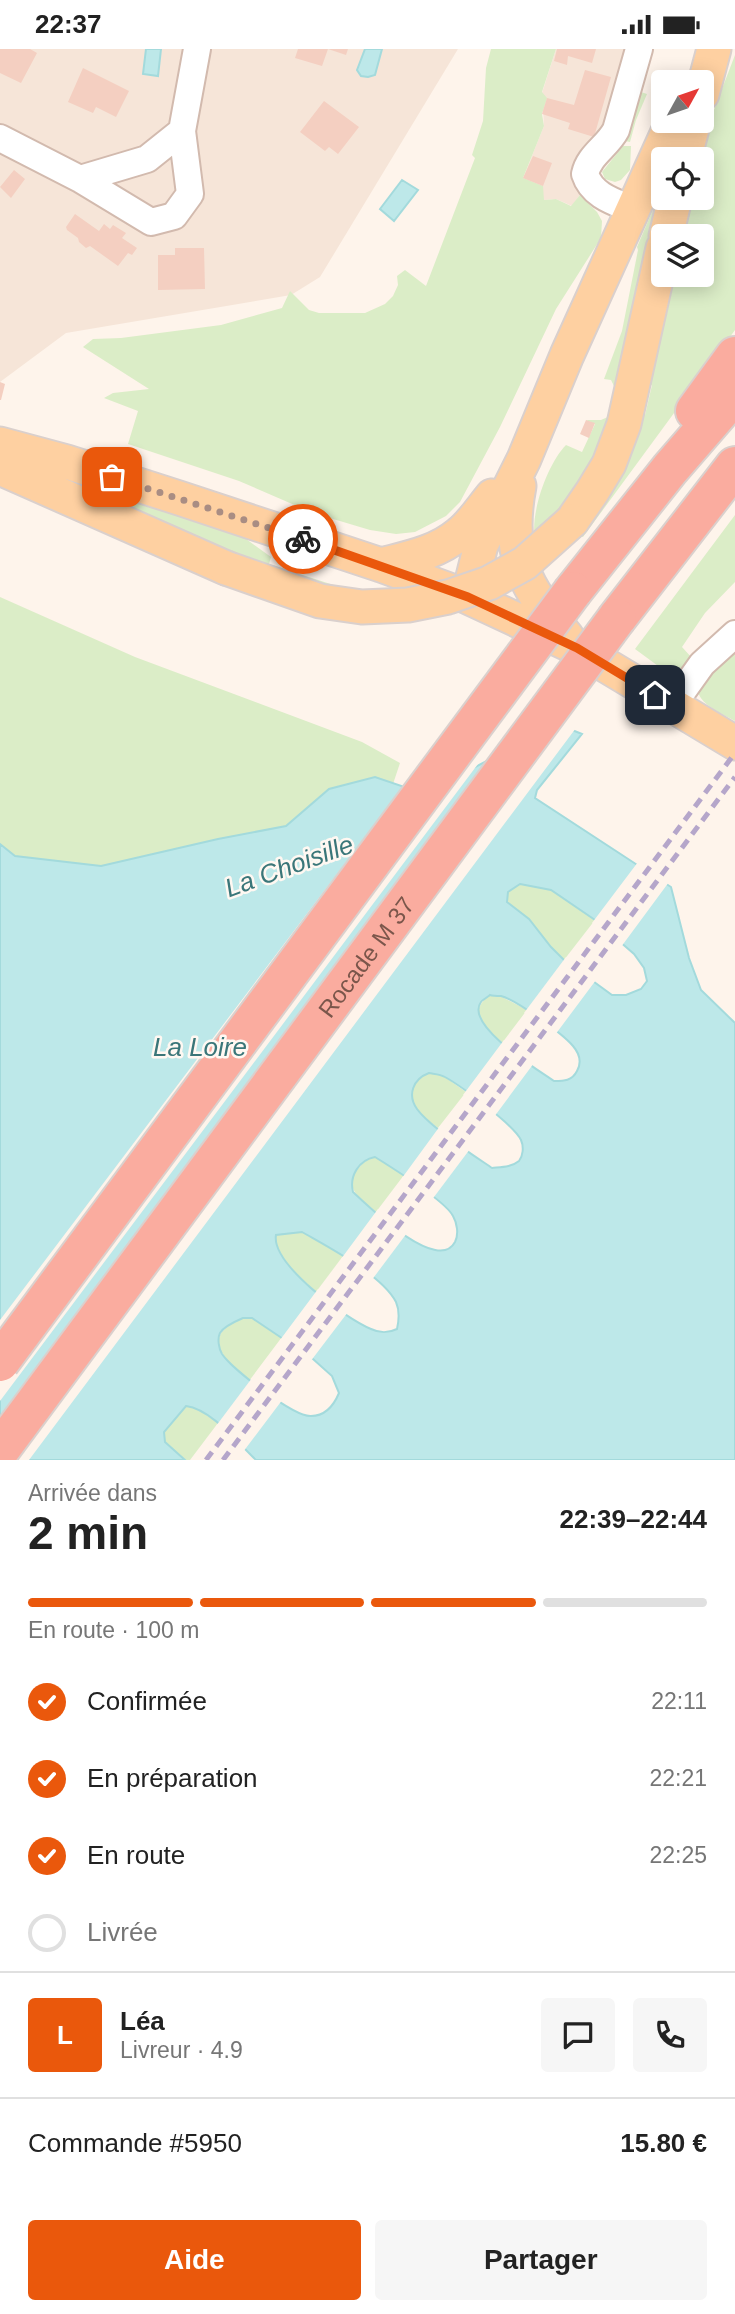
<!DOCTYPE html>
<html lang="fr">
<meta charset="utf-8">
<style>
:root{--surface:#fff;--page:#f6f6f6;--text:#222;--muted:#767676;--line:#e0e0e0;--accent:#ea580c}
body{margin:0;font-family:Helvetica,sans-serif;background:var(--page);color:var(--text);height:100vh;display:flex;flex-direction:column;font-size:26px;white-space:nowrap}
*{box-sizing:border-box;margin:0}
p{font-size:23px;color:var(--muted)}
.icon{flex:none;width:38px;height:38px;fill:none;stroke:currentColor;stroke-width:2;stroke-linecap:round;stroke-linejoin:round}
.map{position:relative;height:1411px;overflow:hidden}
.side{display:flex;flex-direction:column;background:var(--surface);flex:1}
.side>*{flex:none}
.needle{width:46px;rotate:50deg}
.controls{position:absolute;left:651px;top:21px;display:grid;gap:14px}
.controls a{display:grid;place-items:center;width:63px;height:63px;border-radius:7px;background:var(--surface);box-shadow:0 4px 18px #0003;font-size:35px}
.pin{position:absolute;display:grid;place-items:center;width:60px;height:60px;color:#fff;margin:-30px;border-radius:14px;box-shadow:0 4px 10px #0006}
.courier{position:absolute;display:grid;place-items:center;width:70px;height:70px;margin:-35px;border:5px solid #ea580c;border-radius:50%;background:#fff;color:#222;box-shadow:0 2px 9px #0007}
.headline em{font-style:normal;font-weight:700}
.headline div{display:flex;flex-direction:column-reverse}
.headline{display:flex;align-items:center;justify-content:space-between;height:119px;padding:0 28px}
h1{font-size:46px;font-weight:700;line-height:52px}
.bar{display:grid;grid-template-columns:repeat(4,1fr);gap:10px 7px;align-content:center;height:84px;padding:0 28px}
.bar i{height:9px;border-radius:5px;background:var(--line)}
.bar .active{background:var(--accent)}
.bar p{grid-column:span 4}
.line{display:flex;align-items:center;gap:18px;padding:0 28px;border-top:2px solid var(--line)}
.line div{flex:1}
.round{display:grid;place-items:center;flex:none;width:74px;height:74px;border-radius:7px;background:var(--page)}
ol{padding:0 28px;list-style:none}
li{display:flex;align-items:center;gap:21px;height:77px}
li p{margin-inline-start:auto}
li .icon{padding:7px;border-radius:50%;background:var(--accent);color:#fff;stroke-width:4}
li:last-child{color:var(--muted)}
li i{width:38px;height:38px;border:4px solid var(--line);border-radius:50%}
.action{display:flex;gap:14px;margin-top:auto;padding:14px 28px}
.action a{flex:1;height:80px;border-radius:7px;background:var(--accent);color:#fff;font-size:28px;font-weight:700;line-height:80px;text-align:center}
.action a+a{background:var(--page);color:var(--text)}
.status{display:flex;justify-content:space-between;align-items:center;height:49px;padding:0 35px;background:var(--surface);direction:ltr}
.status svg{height:19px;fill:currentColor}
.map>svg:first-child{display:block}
.residential{fill:#f6e5d8}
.green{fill:#dbedc7}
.water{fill:#bde8e9;stroke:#a3dadc;stroke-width:2;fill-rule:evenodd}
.pier{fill:#fef4eb}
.building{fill:#f4cfc1}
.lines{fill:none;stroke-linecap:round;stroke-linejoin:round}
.minor-casing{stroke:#d2baae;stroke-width:30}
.major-casing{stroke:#dad0cd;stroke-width:37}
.highway-casing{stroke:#dad0cd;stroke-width:42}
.minor{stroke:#fff;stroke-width:26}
.major{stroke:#fed0a1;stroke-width:33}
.highway{stroke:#faac9f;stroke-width:38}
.rail{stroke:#b5a6ca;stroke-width:5;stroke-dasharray:10 7;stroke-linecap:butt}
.major-bridge-casing{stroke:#dad0cd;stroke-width:37;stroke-linecap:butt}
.highway-bridge-casing{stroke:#dad0cd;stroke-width:42;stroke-linecap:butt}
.major-bridge{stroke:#fed0a1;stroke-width:33}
.highway-bridge{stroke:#faac9f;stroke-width:38}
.done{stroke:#a98d83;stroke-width:7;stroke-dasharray:0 12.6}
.route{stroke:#ea580c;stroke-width:9}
.labels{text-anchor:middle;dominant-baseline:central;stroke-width:5;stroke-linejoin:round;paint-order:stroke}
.street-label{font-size:24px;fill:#7b564b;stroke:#fff8f2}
.water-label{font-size:26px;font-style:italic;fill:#3a7679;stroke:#fff8f2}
</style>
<div class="status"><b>22:37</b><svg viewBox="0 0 49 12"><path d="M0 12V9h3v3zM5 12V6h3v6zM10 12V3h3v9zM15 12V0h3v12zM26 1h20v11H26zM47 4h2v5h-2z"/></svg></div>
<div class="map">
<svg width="735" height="1411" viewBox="0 0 735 1411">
<rect width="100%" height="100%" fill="#fef4eb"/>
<path class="residential" d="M0 0H458L320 228 291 246 66 284 0 333Z
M556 0H627L612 69 575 133 580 146 572 157 556 150 544 151 523 129 544 77 542 44Z"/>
<path class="green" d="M491 0H556L542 43 547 49 542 65 544 77 523 129 543 137 544 151 556 150 571 157 580 146 597 163 602 172 601 189 556 260 500 378 460 453 446 467 415 483 396 485 370 481 313 464 239 432 128 395 138 362 104 349 113 344 149 340 83 298 93 290 121 289 221 276 282 259 290 242 309 261 319 264H365L385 255 393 247 398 236 397 227 405 221 426 237 475 109 472 106 483 72 486 19Z
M735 6V281L583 488 579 487 640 363 645 366 652 336 647 338 672 226H702V187H681L690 149H702V110H700L712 66Z
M638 42 647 45 636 71 630 93 625 92Z
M623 97H631L630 121 621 131 615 133 605 130 602 123Z
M663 137V149L614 366 591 426 535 489C530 464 548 414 566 396L582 403 595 375 586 371H601L610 367 616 341 611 331 604 330 622 282 638 201 637 198Z
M49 423 235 482 271 508 269 515 355 543 301 535Z
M735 466V533L705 564 682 598 692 609 679 627 669 625 635 600Z
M0 548 135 608 362 693 400 714 393 735 375 728 330 740 286 777 218 790 101 817 15 807 0 795Z
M735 592V672C723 665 702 657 698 643Z
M520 835 551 841 595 871 564 911 507 854 508 843Z
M490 946 502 948 527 961 502 994C486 981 465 964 490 946Z
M429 1024 442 1026 466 1043 438 1079C432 1074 422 1067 417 1060 407 1046 413 1030 429 1024Z
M375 1108 404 1126 376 1163C363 1152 342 1139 357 1121 363 1114 366 1110 375 1108Z
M302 1183 343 1207 316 1243C302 1229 272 1208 276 1186Z
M252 1268 282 1288 249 1332C236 1319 204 1297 226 1279 234 1272 242 1269 252 1268Z
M186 1357 195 1358 218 1374 190 1411H185L165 1393 164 1383Z"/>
<path class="water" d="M146 0H161L158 27 143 25Z
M365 0H382L375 26 368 28 361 27 357 21Z
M402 131 418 141 394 172 380 160Z
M557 675 582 685 537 741 535 749 671 838 689 909 701 941 735 974V1411H256C238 1394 211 1360 186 1357L164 1383 165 1393 185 1411H0V795L15 807 101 817 218 790 286 777 329 740 375 728 416 742 460 726ZM520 835 551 841 595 871 634 905 644 919 647 932 641 940 626 946H612L564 911 551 898 529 870 507 853 508 843ZM490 946C493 947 497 947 501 947 516 951 562 984 573 997 579 1004 582 1013 577 1022 572 1032 564 1032 554 1032 538 1021 464 976 481 953 481 952 489 947 490 946ZM429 1024C434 1025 440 1025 445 1028 461 1037 514 1076 521 1091 524 1098 523 1107 519 1112 512 1118 501 1118 492 1119 473 1106 430 1078 417 1060 407 1046 413 1030 429 1024ZM375 1108C391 1118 446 1153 453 1167 457 1174 459 1185 455 1193 438 1225 369 1158 353 1143 349 1127 359 1111 375 1108ZM302 1183C328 1198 382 1226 396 1253 400 1262 399 1271 397 1280 389 1284 379 1284 371 1280 346 1270 271 1215 276 1186ZM243 1269H252L313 1310 332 1327 339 1344C334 1356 326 1367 311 1367 294 1368 233 1321 222 1305 219 1300 217 1290 220 1284 224 1277 236 1272 243 1269Z"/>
<path class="pier" d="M559 672 576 679 29 1411H0Z
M481 711 0 1352V1271L405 735 416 738 458 723Z
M638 813 669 833 621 898 592 874Z
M566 908 596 931 555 986 524 964Z
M504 991 534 1014 494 1068 463 1046Z
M440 1077 470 1100 431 1152 402 1129Z
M378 1160 407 1184 371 1232 341 1210Z
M318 1240 348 1263 310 1313 280 1291Z
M252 1329 283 1350 243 1403 216 1377Z"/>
<path class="building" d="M0 0H30L37 4 21 34 0 24Z
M298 0H328L322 17 295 9Z
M328 0H348L346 6Z
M557 0H596L592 14 568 7 567 16 554 12Z
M83 19 129 42 116 68 96 58 93 64 68 53Z
M585 21 611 28 594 88 568 80 570 74 542 65 547 49 574 56Z
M324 52 359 78 338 105 329 98 325 102 300 83Z
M533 107 552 114 543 137 523 129Z
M14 121 25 130 11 149 0 138Z
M75 165 99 182 104 175 110 180 113 176 126 184 122 189 137 199 132 206 128 204 118 217 90 197 86 199 79 193 78 189 67 181 66 178Z
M175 199H204L205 240 158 241V206H175Z
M0 333 5 335 1 351H0Z
M586 371 595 374 589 389 580 385Z"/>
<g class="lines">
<g class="minor-casing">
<path id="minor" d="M0 89 80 130 147 110 182 82 197 0
M80 130 151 173 174 167 190 145 182 82
M634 161C615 153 592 147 585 125 589 106 607 98 616 81L639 0
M672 657 702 615 735 585"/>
</g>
<g class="major-casing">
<path id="major" d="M702 45 714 0
M684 110 694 72
M666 187 675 149
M0 395 67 413 179 449 381 516 468 548 577 599 735 694
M0 419 226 519
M519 437C506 506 524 536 567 588
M572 472 592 443 609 415 624 375 663 199
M381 516C408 509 436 504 459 485 472 475 482 459 492 447
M468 548 481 496 524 410 567 306 673 72"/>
</g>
<g class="highway-casing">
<path id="highway" d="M695 362 735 307
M573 542 670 420 735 345
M617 569 735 417"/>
</g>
<use href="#minor" class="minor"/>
<use href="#major" class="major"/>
<use href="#highway" class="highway"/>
<path class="rail" d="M206 1411 735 704
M223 1411 735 728"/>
<g class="major-bridge-casing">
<path id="major-bridge" d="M226 519 320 552 362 558 408 556 448 548 489 534 525 514 572 472"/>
</g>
<g class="highway-bridge-casing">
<g id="highway-bridge">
<path d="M0 1313 573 542"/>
<path id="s1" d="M0 1401 617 569"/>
</g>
</g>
<use href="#major-bridge" class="major-bridge"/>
<use href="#highway-bridge" class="highway-bridge"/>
</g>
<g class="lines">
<path class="done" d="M112 428 303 490"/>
<path class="route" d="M303 490 468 548 577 599 655 646"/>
</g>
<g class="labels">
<g class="street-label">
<text stroke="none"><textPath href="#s1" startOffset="614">Rocade M 37</textPath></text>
</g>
<g class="water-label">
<text transform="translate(289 817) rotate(-20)">La Choisille</text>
<text x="200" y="998">La Loire</text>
</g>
</g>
</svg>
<div class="controls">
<a><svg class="needle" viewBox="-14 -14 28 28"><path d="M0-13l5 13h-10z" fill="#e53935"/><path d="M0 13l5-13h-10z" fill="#767676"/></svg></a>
<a><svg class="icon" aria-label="locate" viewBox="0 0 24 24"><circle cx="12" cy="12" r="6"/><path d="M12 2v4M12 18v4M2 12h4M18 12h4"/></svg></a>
<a><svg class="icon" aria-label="layers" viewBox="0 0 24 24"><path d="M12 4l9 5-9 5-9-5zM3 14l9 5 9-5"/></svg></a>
</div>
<div class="pin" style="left:112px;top:428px;background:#ea580c"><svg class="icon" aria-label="bag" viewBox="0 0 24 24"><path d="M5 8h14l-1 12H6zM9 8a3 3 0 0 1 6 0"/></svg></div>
<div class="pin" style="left:655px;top:646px;background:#1f2937"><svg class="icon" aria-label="home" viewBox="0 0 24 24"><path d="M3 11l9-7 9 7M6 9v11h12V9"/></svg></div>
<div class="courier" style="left:303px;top:490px"><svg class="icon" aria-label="bike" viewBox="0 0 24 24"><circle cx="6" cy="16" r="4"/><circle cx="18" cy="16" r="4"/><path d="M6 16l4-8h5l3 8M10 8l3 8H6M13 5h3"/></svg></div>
</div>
<section class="side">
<div class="headline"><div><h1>2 min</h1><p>Arrivée dans</p></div><em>22:39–22:44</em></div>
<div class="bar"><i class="active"></i><i class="active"></i><i class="active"></i><i></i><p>En route · 100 m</p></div>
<ol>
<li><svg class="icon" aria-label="check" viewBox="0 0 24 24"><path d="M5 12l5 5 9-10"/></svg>Confirmée<p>22:11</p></li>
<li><svg class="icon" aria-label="check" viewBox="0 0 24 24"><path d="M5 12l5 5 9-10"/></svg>En préparation<p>22:21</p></li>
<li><svg class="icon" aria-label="check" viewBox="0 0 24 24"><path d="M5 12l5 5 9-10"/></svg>En route<p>22:25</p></li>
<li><i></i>Livrée</li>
</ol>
<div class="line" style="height:126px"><b class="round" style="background:var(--accent);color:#fff">L</b><div><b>Léa</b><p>Livreur · 4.9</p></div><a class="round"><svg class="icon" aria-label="chat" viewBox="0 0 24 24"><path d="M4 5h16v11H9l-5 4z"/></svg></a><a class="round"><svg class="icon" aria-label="phone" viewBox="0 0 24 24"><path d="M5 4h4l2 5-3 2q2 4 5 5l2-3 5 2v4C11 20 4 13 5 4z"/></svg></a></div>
<div class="line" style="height:91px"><div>Commande #5950</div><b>15.80 €</b></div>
<div class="action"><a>Aide</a><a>Partager</a></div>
</section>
